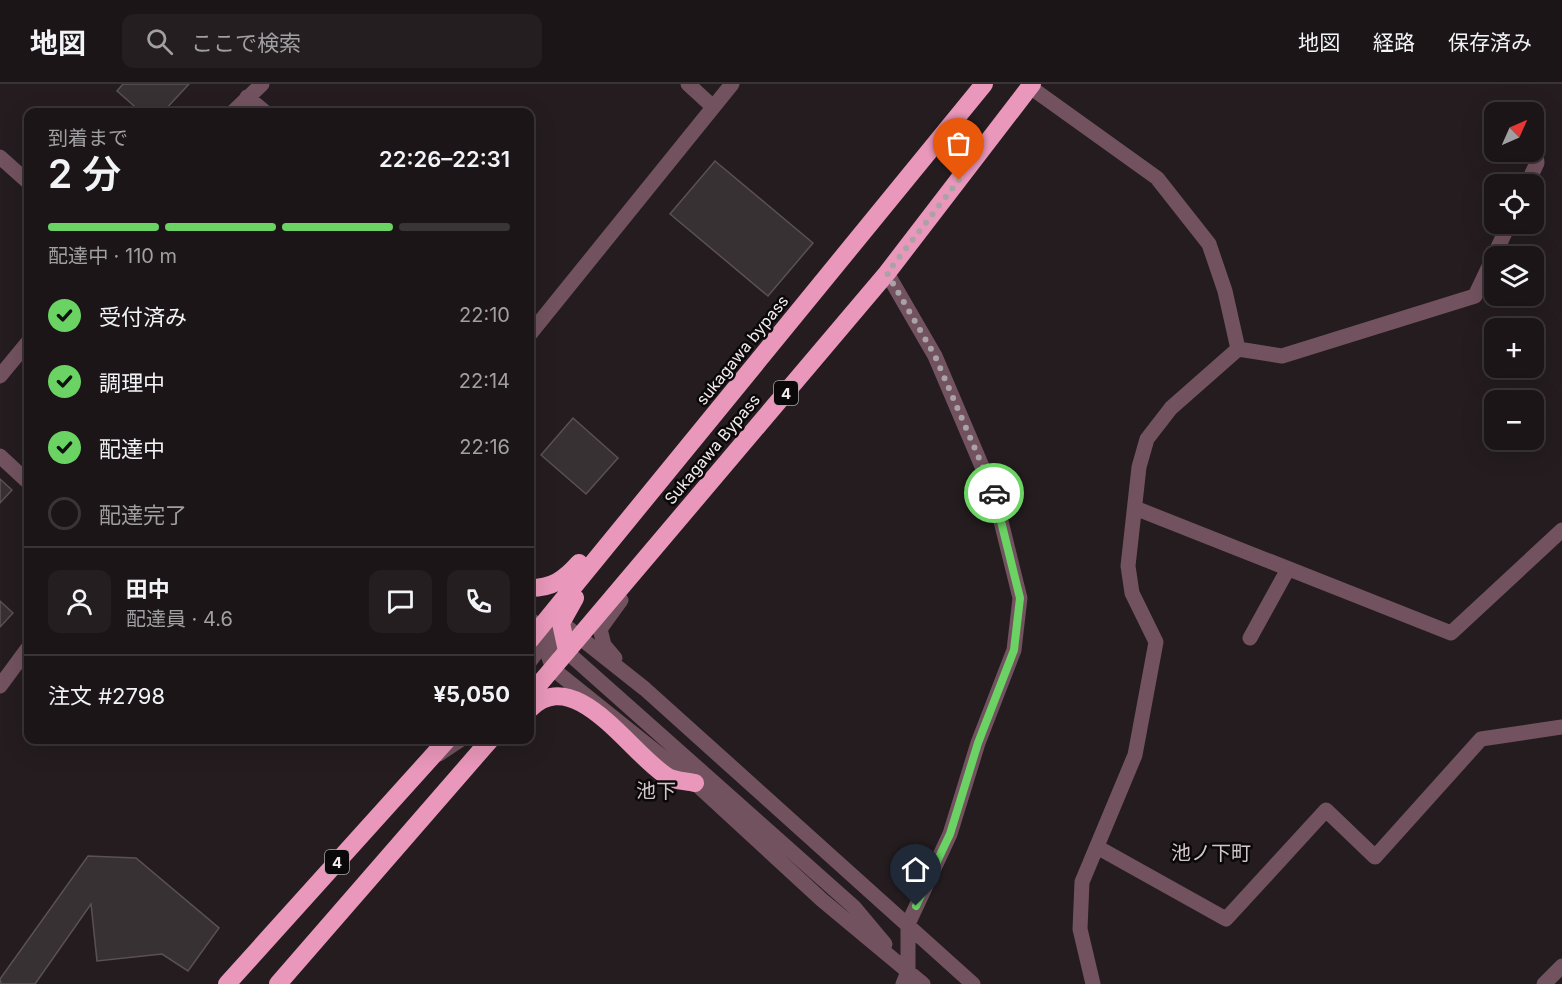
<!DOCTYPE html>
<html lang="ja">
<meta charset="utf-8">
<style>
:root{--surface:#1b1517;--page:#241e20;--text:#f1f3f6;--muted:#a09fa1;--line:#393436;--accent:#6ad363}
body{margin:0;font-family:Inter,"Noto Sans JP",sans-serif;background:var(--page);color:var(--text);height:100vh;display:flex;flex-direction:column;font-size:22px;white-space:nowrap}
*{box-sizing:border-box;margin:0}
p{font-size:20px;color:var(--muted)}
.icon{flex:none;width:33px;height:33px;fill:none;stroke:currentColor;stroke-width:2;stroke-linecap:round;stroke-linejoin:round}
.map{position:relative;flex:1;overflow:hidden}
.details{position:absolute;left:24px;top:24px;width:510px;height:636px;display:flex;flex-direction:column;background:var(--surface);border-radius:12px;box-shadow:0 6px 24px #0002,0 0 0 2px var(--line)}
.details>*{flex:none}
.needle{width:39px;rotate:45deg}
.controls{position:absolute;left:1484px;top:18px;display:grid;gap:12px}
.controls a{display:grid;place-items:center;width:60px;height:60px;border-radius:12px;background:var(--surface);box-shadow:0 6px 24px #0002,0 0 0 2px var(--line);font-size:30px}
.pin{position:absolute;display:grid;place-items:center;width:51px;height:51px;color:#fff;margin:-62px -26px;border-radius:50% 50% 50% 0;rotate:-45deg;box-shadow:0 0 6px #0007}
.pin .icon{rotate:45deg}
.courier{position:absolute;display:grid;place-items:center;width:60px;height:60px;margin:-30px;border:4px solid #6ad363;border-radius:50%;background:#fff;color:#222;box-shadow:0 2px 8px #0007}
.summary em{font-style:normal;font-weight:600}
.summary div{display:flex;flex-direction:column-reverse}
.summary{display:flex;align-items:center;justify-content:space-between;height:102px;padding:0 24px}
h1{font-size:39px;font-weight:600;line-height:45px}
.bar{display:grid;grid-template-columns:repeat(4,1fr);gap:9px 6px;align-content:center;height:72px;padding:0 24px}
.bar i{height:8px;border-radius:4px;background:var(--line)}
.bar .current{background:var(--accent)}
.bar p{grid-column:span 4}
.line{display:flex;align-items:center;gap:15px;padding:0 24px;border-top:2px solid var(--line)}
.line div{flex:1}
.round{display:grid;place-items:center;flex:none;width:63px;height:63px;border-radius:12px;background:var(--page)}
ol{padding:0 24px;list-style:none}
li{display:flex;align-items:center;gap:18px;height:66px}
li p{margin-inline-start:auto}
li .icon{padding:6px;border-radius:50%;background:var(--accent);color:#111;stroke-width:4}
li:last-child{color:var(--muted)}
li i{width:33px;height:33px;border:3px solid var(--line);border-radius:50%}
header{display:flex;align-items:center;gap:36px;box-sizing:border-box;height:84px;padding:0 30px;background:var(--surface);border-bottom:2px solid var(--line)}
header strong{font-size:28px}
nav{display:flex;gap:33px;margin-inline-start:auto;font-size:21px}
.search{width:420px;height:54px;background:var(--page);display:flex;align-items:center;gap:15px;box-sizing:border-box;padding:0 21px;border-radius:12px;color:var(--muted);font-size:22px}
.map>svg:first-child{display:block}
.building{fill:#383134;stroke:#5a5155;stroke-width:1.5}
.lines{fill:none;stroke-linecap:round;stroke-linejoin:round}
.minor{stroke:#72525f;stroke-width:15}
.highway{stroke:#e997ba;stroke-width:18}
.done{stroke:#aaa3a6;stroke-width:6;stroke-dasharray:0 10.8}
.route{stroke:#6ad363;stroke-width:8}
.labels{text-anchor:middle;dominant-baseline:central;stroke-width:5;stroke-linejoin:round;paint-order:stroke}
.shield{fill:#0b0809;stroke:#ada8a9;stroke-width:1.5}
.shield-label{font-size:15px;font-weight:bold;fill:#f2ecee}
.street-label{font-size:16px;fill:#f2ecee;stroke:#0b0809}
.quarter-label{font-size:20px;fill:#d1c6ca;stroke:#0b0809}
</style>
<header>
<strong>地図</strong>
<div class="search"><svg class="icon" aria-label="search" viewBox="0 0 24 24"><circle cx="10" cy="10" r="6"/><path d="M15 15l6 6"/></svg>ここで検索</div>
<nav><a>地図</a><a>経路</a><a>保存済み</a></nav>
</header>
<div class="map">
<svg width="1562" height="900" viewBox="0 0 1562 900">
<rect width="100%" height="100%" fill="#241c1f"/>
<path class="building" d="M123 0H189L163 28H141L117 7Z
M715 77 813 159 768 212 670 130Z
M573 334 618 374 586 410 541 371Z
M0 395 12 406 0 419Z
M0 517 13 529 0 543Z
M88 772 136 774 219 844 188 887 162 870 97 877 91 820 35 900H1L0 895Z"/>
<g class="lines">
<path class="minor" d="M688 0 712 22
M1030 3 1157 94 1209 160 1225 207 1238 265
M247 13 265 28
M1532 27V28
M233 28 262 0
M0 73 28 98
M1527 100 1537 79 1533 39
M887 189 935 272 995 413 1020 514 1014 566 978 659 950 750 908 840V888L903 900
M530 250 732 0
M0 292 28 258
M0 372 28 398
M1135 424 1451 549 1562 446
M530 535 854 823 885 860
M542 554 553 585 695 699 822 816 923 900
M1250 554 1288 485
M615 574 604 561 600 545 621 516
M530 577 553 547 568 544 645 605 973 900
M0 602 28 564
M439 670 460 656
M1097 763 1226 835 1326 726 1375 773 1481 655 1562 643
M1093 900 1080 845 1082 798 1135 671 1156 558 1132 509 1128 482 1139 383 1147 355 1171 324 1238 265 1282 272 1475 212 1509 140
M1544 900 1562 882"/>
<path class="highway" d="M530 504C552 504 564 496 579 479
M530 556 984 0
M567 567 561 539 575 514
M530 611 887 189 1032 0
M530 625C576 579 631 671 668 693 675 697 687 697 695 699
M227 900 447 656
M278 900 490 656"/>
</g>
<g class="lines">
<path class="done" d="M959 96 887 189 935 272 994 409"/>
<path class="route" d="M916 822 950 750 978 659 1014 566 1020 514 994 409"/>
</g>
<g class="labels">
<g class="shield">
<rect x="774" y="297" width="24" height="24" rx="4.5"/>
<rect x="325" y="766" width="24" height="24" rx="4.5"/>
</g>
<g class="shield-label">
<text x="786" y="309">4</text>
<text x="337" y="778">4</text>
</g>
<g class="street-label">
<text transform="translate(742 266) rotate(-51)">sukagawa bypass</text>
<text transform="translate(712 365) rotate(-50)">Sukagawa Bypass</text>
</g>
<g class="quarter-label">
<text x="656" y="707">池下</text>
<text x="1211" y="769">池ノ下町</text>
</g>
</g>
</svg>
<div class="controls">
<a><svg class="needle" viewBox="-14 -14 28 28"><path d="M0-13l5 13h-10z" fill="#e53935"/><path d="M0 13l5-13h-10z" fill="#a09fa1"/></svg></a>
<a><svg class="icon" aria-label="locate" viewBox="0 0 24 24"><circle cx="12" cy="12" r="6"/><path d="M12 2v4M12 18v4M2 12h4M18 12h4"/></svg></a>
<a><svg class="icon" aria-label="layers" viewBox="0 0 24 24"><path d="M12 4l9 5-9 5-9-5zM3 14l9 5 9-5"/></svg></a>
<a>+</a>
<a>−</a>
</div>
<div class="pin" style="left:959px;top:96px;background:#ea580c"><svg class="icon" aria-label="bag" viewBox="0 0 24 24"><path d="M5 8h14l-1 12H6zM9 8a3 3 0 0 1 6 0"/></svg></div>
<div class="pin" style="left:916px;top:822px;background:#1f2937"><svg class="icon" aria-label="home" viewBox="0 0 24 24"><path d="M3 11l9-7 9 7M6 9v11h12V9"/></svg></div>
<div class="courier" style="left:994px;top:409px"><svg class="icon" aria-label="car" viewBox="0 0 24 24"><path d="M5 17H2v-5l4-1 3-4h7l3 4 3 1v5h-3M9 17h6M6 11h13"/><circle cx="7" cy="17" r="2"/><circle cx="17" cy="17" r="2"/></svg></div>
<section class="details">
<div class="summary"><div><h1>2 分</h1><p>到着まで</p></div><em>22:26–22:31</em></div>
<div class="bar"><i class="current"></i><i class="current"></i><i class="current"></i><i></i><p>配達中 · 110 m</p></div>
<ol>
<li><svg class="icon" aria-label="check" viewBox="0 0 24 24"><path d="M5 12l5 5 9-10"/></svg>受付済み<p>22:10</p></li>
<li><svg class="icon" aria-label="check" viewBox="0 0 24 24"><path d="M5 12l5 5 9-10"/></svg>調理中<p>22:14</p></li>
<li><svg class="icon" aria-label="check" viewBox="0 0 24 24"><path d="M5 12l5 5 9-10"/></svg>配達中<p>22:16</p></li>
<li><i></i>配達完了</li>
</ol>
<div class="line" style="height:108px"><a class="round"><svg class="icon" aria-label="person" viewBox="0 0 24 24"><circle cx="12" cy="8" r="4"/><path d="M4 21q1-7 8-7t8 7"/></svg></a><div><b>田中</b><p>配達員 · 4.6</p></div><a class="round"><svg class="icon" aria-label="chat" viewBox="0 0 24 24"><path d="M4 5h16v11H9l-5 4z"/></svg></a><a class="round"><svg class="icon" aria-label="phone" viewBox="0 0 24 24"><path d="M5 4h4l2 5-3 2q2 4 5 5l2-3 5 2v4C11 20 4 13 5 4z"/></svg></a></div>
<div class="line" style="height:78px"><div>注文 #2798</div><b>¥5,050</b></div>
</section>
</div>
